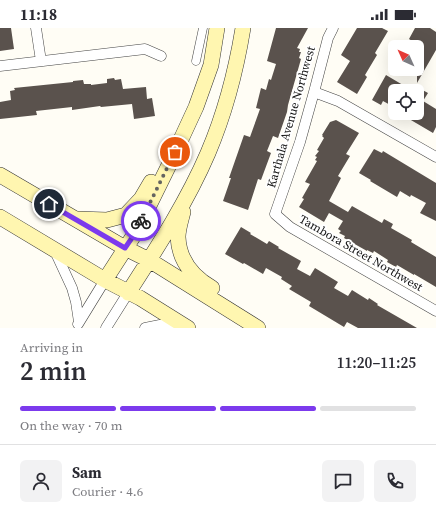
<!DOCTYPE html>
<meta charset="utf-8">
<style>
:root{--surface:#fff;--page:#f2f2f3;--text:#2b2b33;--muted:#7c7c81;--line:#e1e1e2;--accent:#7c3aed}
body{margin:0;font-family:"Source Serif 4",serif;background:var(--page);color:var(--text);height:100vh;display:flex;flex-direction:column;font-size:15px;white-space:nowrap}
*{box-sizing:border-box;margin:0}
p{font-size:13px;color:var(--muted)}
.icon{flex:none;width:22px;height:22px;fill:none;stroke:currentColor;stroke-width:2;stroke-linecap:round;stroke-linejoin:round}
.map{position:relative;height:300px;overflow:hidden}
.details{display:flex;flex-direction:column;background:var(--surface);flex:1}
.details>*{flex:none}
.needle{width:26px;rotate:315deg}
.tools{position:absolute;left:388px;top:12px;display:grid;gap:8px}
.tools a{display:grid;place-items:center;width:36px;height:36px;border-radius:6px;background:var(--surface);box-shadow:0 4px 16px #0002;font-size:20px}
.pin{position:absolute;display:grid;place-items:center;width:34px;height:34px;color:#fff;margin:-17px;border:2px solid #fff;border-radius:50%;box-shadow:0 1px 4px #0007}
.courier{position:absolute;display:grid;place-items:center;width:40px;height:40px;margin:-20px;border:3px solid #7c3aed;border-radius:50%;background:#fff;color:#222;box-shadow:0 1px 5px #0007}
.summary em{font-style:normal;font-weight:600}
.summary div{display:flex;flex-direction:column-reverse}
.summary{display:flex;align-items:center;justify-content:space-between;height:68px;padding:0 20px}
h1{font-size:26px;font-weight:600;line-height:30px}
.bar{display:grid;grid-template-columns:repeat(4,1fr);gap:6px 4px;align-content:center;height:48px;padding:0 20px}
.bar i{height:5px;border-radius:3px;background:var(--line)}
.bar .current{background:var(--accent)}
.bar p{grid-column:span 4}
.line{display:flex;align-items:center;gap:10px;padding:0 20px;border-top:1px solid var(--line)}
.line div{flex:1}
.round{display:grid;place-items:center;flex:none;width:42px;height:42px;border-radius:6px;background:var(--page)}
.status{display:flex;justify-content:space-between;align-items:center;height:28px;padding:0 20px;background:var(--surface);direction:ltr}
.status svg{height:11px;fill:currentColor}
.map>svg:first-child{display:block}
.building{fill:#5a524d}
.lines{fill:none;stroke-linecap:round;stroke-linejoin:round}
.pedestrian-casing{stroke:#444;stroke-width:9}
.minor-casing{stroke:#444;stroke-width:11}
.secondary-casing{stroke:#333;stroke-width:16}
.pedestrian{stroke:#fff;stroke-width:8}
.minor{stroke:#fff;stroke-width:10}
.secondary{stroke:#fff6b0;stroke-width:15}
.done{stroke:#646461;stroke-width:4;stroke-dasharray:0 7.2}
.route{stroke:#7c3aed;stroke-width:5}
.labels{text-anchor:middle;dominant-baseline:central;stroke-width:4;stroke-linejoin:round;paint-order:stroke}
.street-label{font-size:12px;fill:#111;stroke:#fff}
</style>
<div class="status"><b>11:18</b><svg viewBox="0 0 49 12"><path d="M0 12V9h3v3zM5 12V6h3v6zM10 12V3h3v9zM15 12V0h3v12zM26 1h20v11H26zM47 4h2v5h-2z"/></svg></div>
<div class="map">
<svg width="436" height="300" viewBox="0 0 436 300">
<rect width="100%" height="100%" fill="#fffdf5"/>
<path class="building" d="M0 0H11L14 21 0 23Z
M276 0H308L297 20 300 21 299 24H301L299 30 301 31 288 77 287 84 278 110 273 108 267 123 271 125 261 152 258 151 248 182 223 173 231 150H229L244 107 250 109 260 81 256 80 261 60 266 62 269 51 271 52 276 36 267 33Z
M357 0H382L388 3 375 25 377 27 365 47 367 49 357 66 337 54 350 33 341 27Z
M415 0H430L436 4V22L417 55V19H408L412 13 409 11Z
M386 47 413 63H395V73L392 78 383 73 381 77 372 72Z
M114 50 115 52 121 51 123 61 146 59 147 71 152 70 155 88 134 91 132 76 101 79 100 78 72 82V79L36 83 37 87 0 91V74L11 72 10 63 15 62 14 60 73 54V53L83 52 84 56H91V57L107 55V51Z
M417 59 428 65 423 73 436 81V99L433 105 399 85H417Z
M336 92 359 105 346 126 350 128 338 148 341 150 329 173 348 184 352 178 382 195 384 191 393 196 391 200 412 212 411 214 436 229V259L414 246V247L397 237 396 239 387 234 388 232 374 223 373 225 367 222V223L344 210 345 208 339 205 341 203 338 201 343 193 329 185 324 194 299 179 304 171 302 170 310 156 305 154 317 133 315 132 317 129 315 128 319 123 317 122 324 110 322 108 323 107H322L330 94Z
M374 121 382 125 383 123 436 155V193L420 185 426 175 411 167 410 169 400 163 397 169 370 153 371 152 359 145Z
M241 199 251 205 250 206 267 216 269 213 279 219 278 220 301 233 297 241 310 248 315 240 338 254 334 260 348 268 352 262 368 272 369 270 378 276 377 277 417 300H358L347 294 344 299 309 278 311 274 289 261 292 258 281 251 282 249 266 240 263 246 244 235 243 236 225 226Z"/>
<g class="lines">
<g class="pedestrian-casing">
<path id="pedestrian" d="M196 33 203 0"/>
</g>
<g class="minor-casing">
<path id="minor" d="M36 0 41 33
M333 0 328 10 314 64 300 114 275 186 290 199 436 283
M0 38 145 21 161 28
M314 64 338 73 436 129
M54 221 72 260 76 274 79 294
M78 296 105 252
M106 300 128 265
M145 300 160 297H182"/>
</g>
<g class="secondary-casing">
<path id="secondary" d="M0 147 125 220 149 232 258 300
M183 184C181 192 178 201 178 209 179 233 193 249 212 260
M0 189 105 252 140 270 188 300
M78 191 107 192 126 187 141 171 151 154
M105 252 136 204 171 133 196 79 211 37 217 0
M128 265C157 220 187 174 208 125 225 85 236 43 243 0"/>
</g>
<use href="#pedestrian" class="pedestrian"/>
<use href="#minor" class="minor"/>
<use href="#secondary" class="secondary"/>
</g>
<g class="lines">
<path class="done" d="M141 193 175 124"/>
<path class="route" d="M49 176 125 220 136 204 141 193"/>
</g>
<g class="labels">
<g class="street-label">
<text transform="translate(291 89) rotate(-74)">Karthala Avenue Northwest</text>
<text transform="translate(361 225) rotate(30)">Tambora Street Northwest</text>
</g>
</g>
</svg>
<div class="tools">
<a><svg class="needle" viewBox="-14 -14 28 28"><path d="M0-13l5 13h-10z" fill="#e53935"/><path d="M0 13l5-13h-10z" fill="#7c7c81"/></svg></a>
<a><svg class="icon" aria-label="locate" viewBox="0 0 24 24"><circle cx="12" cy="12" r="6"/><path d="M12 2v4M12 18v4M2 12h4M18 12h4"/></svg></a>
</div>
<div class="pin" style="left:175px;top:124px;background:#ea580c"><svg class="icon" aria-label="bag" viewBox="0 0 24 24"><path d="M5 8h14l-1 12H6zM9 8a3 3 0 0 1 6 0"/></svg></div>
<div class="pin" style="left:49px;top:176px;background:#1f2937"><svg class="icon" aria-label="home" viewBox="0 0 24 24"><path d="M3 11l9-7 9 7M6 9v11h12V9"/></svg></div>
<div class="courier" style="left:141px;top:193px"><svg class="icon" aria-label="bike" viewBox="0 0 24 24"><circle cx="6" cy="16" r="4"/><circle cx="18" cy="16" r="4"/><path d="M6 16l4-8h5l3 8M10 8l3 8H6M13 5h3"/></svg></div>
</div>
<section class="details">
<div class="summary"><div><h1>2 min</h1><p>Arriving in</p></div><em>11:20–11:25</em></div>
<div class="bar"><i class="current"></i><i class="current"></i><i class="current"></i><i></i><p>On the way · 70 m</p></div>
<div class="line" style="height:72px"><a class="round"><svg class="icon" aria-label="person" viewBox="0 0 24 24"><circle cx="12" cy="8" r="4"/><path d="M4 21q1-7 8-7t8 7"/></svg></a><div><b>Sam</b><p>Courier · 4.6</p></div><a class="round"><svg class="icon" aria-label="chat" viewBox="0 0 24 24"><path d="M4 5h16v11H9l-5 4z"/></svg></a><a class="round"><svg class="icon" aria-label="phone" viewBox="0 0 24 24"><path d="M5 4h4l2 5-3 2q2 4 5 5l2-3 5 2v4C11 20 4 13 5 4z"/></svg></a></div>
</section>
